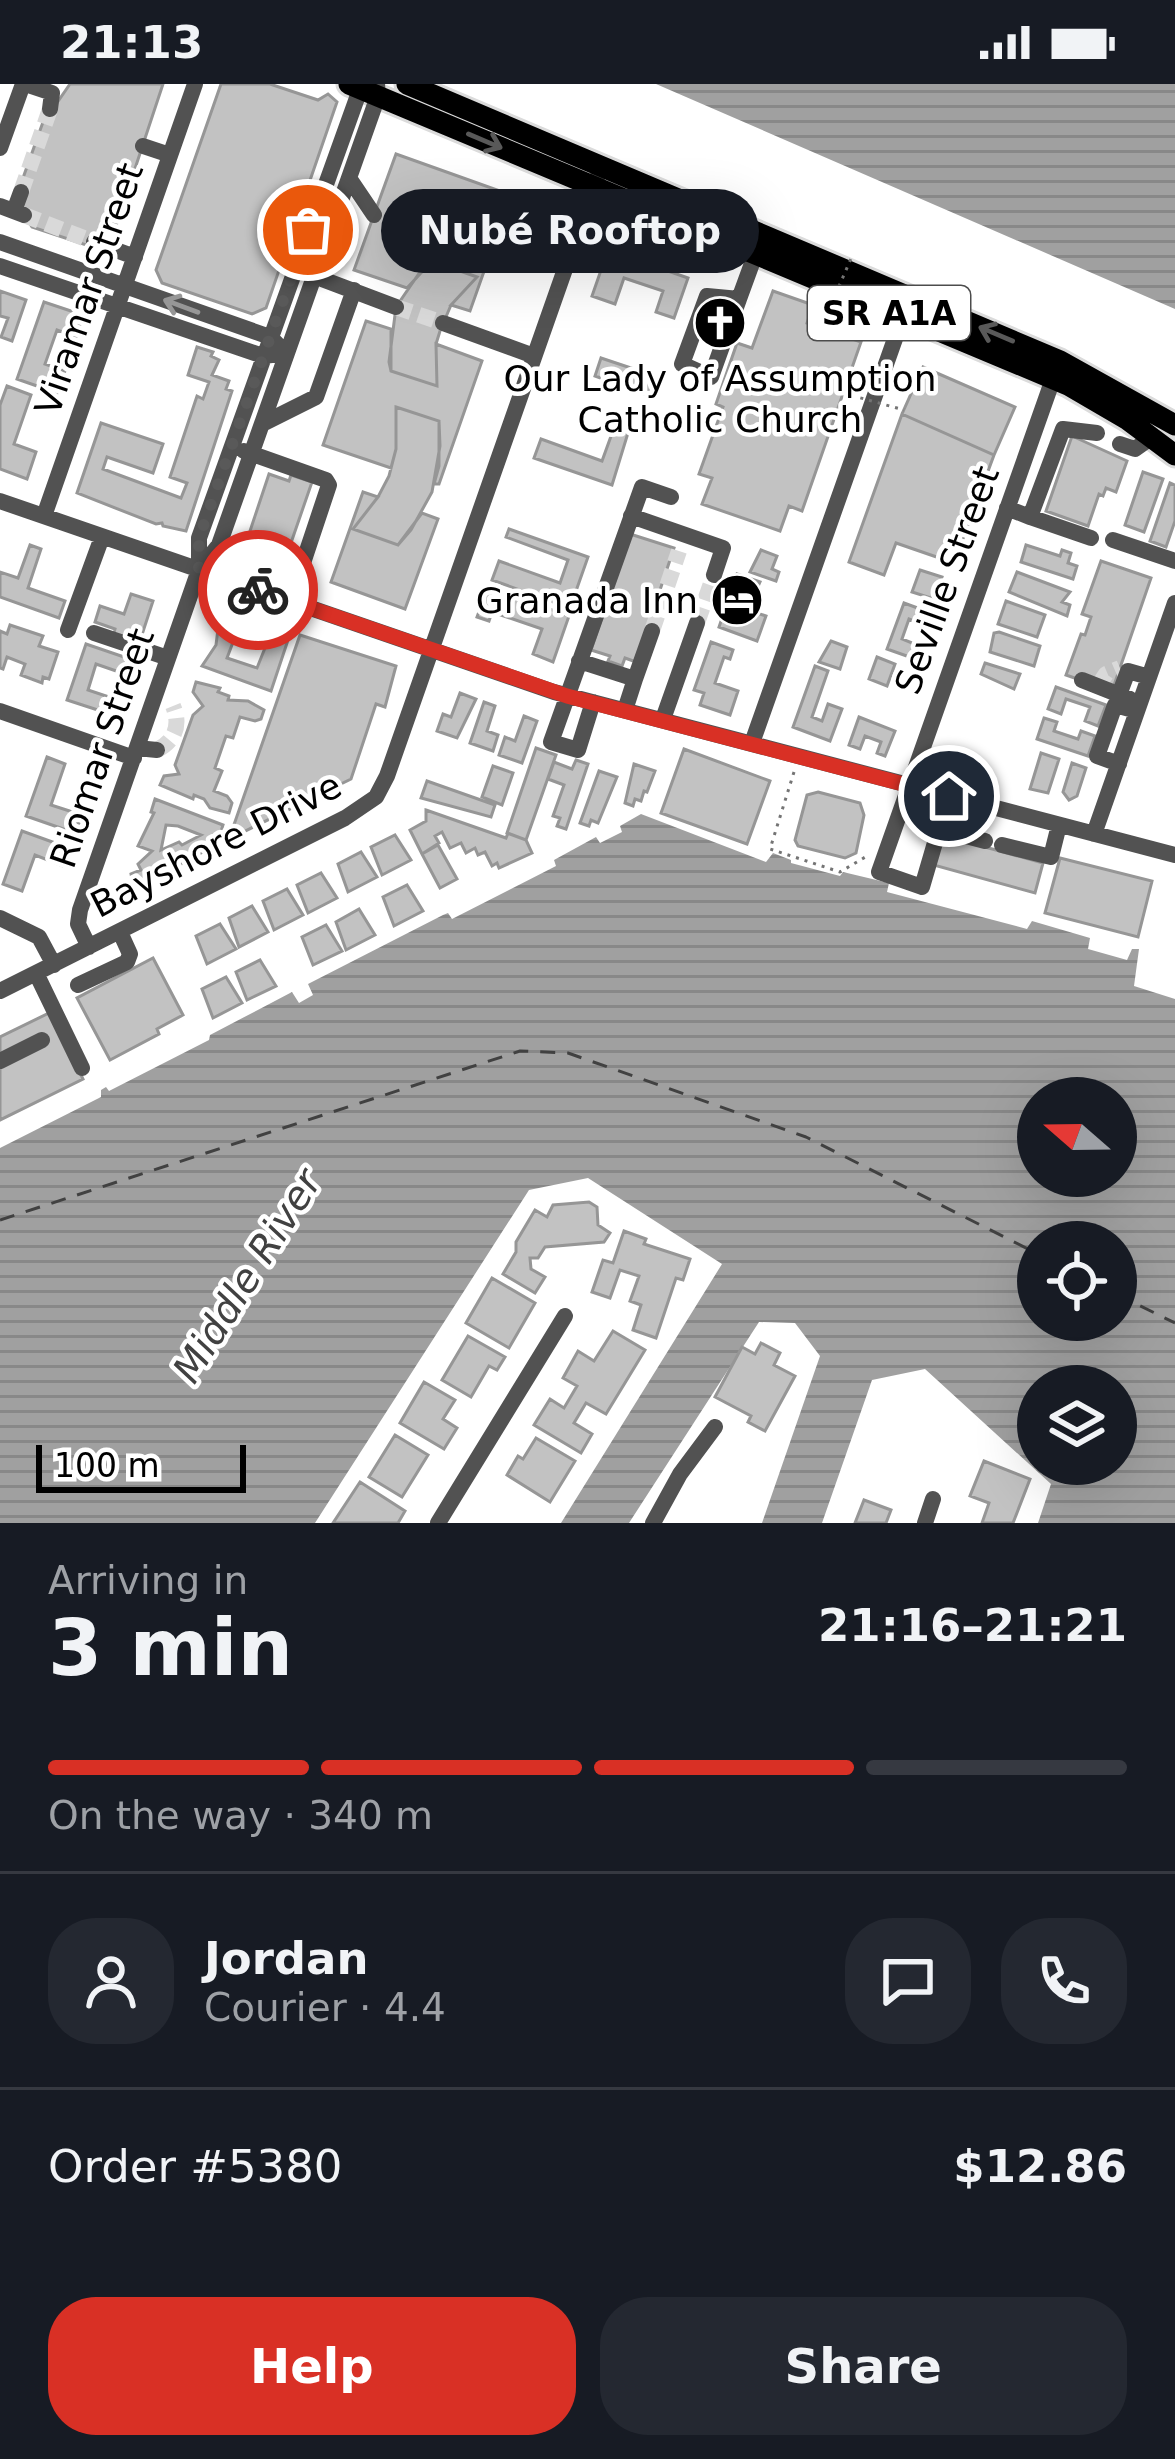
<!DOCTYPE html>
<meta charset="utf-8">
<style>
:root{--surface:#171b24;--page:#242831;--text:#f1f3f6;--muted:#9ea1a6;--line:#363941;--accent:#d93025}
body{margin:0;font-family:"DejaVu Sans",sans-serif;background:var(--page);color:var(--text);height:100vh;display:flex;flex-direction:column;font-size:45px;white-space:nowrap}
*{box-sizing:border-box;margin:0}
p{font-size:39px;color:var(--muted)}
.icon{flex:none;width:66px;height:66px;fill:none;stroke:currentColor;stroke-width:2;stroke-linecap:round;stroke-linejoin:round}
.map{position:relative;height:1439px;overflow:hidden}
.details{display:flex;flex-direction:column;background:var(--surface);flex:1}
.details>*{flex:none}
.needle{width:78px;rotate:290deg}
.fabs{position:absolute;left:1017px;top:993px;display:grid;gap:24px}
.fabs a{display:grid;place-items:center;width:120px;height:120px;border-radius:50%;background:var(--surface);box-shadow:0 12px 48px #0002;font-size:60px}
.scale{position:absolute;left:36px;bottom:30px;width:210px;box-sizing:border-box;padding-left:12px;border:6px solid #000;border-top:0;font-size:33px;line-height:42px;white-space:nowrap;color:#000;-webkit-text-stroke:9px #fff;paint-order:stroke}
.pin{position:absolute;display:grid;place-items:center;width:102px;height:102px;color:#fff;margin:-51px;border:6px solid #fff;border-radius:50%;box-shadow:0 3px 12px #0007}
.courier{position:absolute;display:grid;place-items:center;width:120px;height:120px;margin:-60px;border:9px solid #d93025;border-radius:50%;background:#fff;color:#222;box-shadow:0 3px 15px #0007}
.bubble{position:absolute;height:84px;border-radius:42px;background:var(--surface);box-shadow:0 12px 48px #0002;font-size:39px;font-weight:700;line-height:84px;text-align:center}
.overview em{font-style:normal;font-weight:700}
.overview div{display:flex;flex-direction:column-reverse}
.overview{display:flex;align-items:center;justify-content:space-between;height:204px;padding:0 48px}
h1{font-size:78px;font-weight:700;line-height:90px}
.bar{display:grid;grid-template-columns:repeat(4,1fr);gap:18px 12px;align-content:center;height:144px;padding:0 48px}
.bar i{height:15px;border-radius:9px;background:var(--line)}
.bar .active{background:var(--accent)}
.bar p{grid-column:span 4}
.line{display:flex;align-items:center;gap:30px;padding:0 48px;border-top:3px solid var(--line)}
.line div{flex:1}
.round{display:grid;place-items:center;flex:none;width:126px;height:126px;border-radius:48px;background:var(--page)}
.button{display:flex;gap:24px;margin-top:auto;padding:24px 48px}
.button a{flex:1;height:138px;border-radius:48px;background:var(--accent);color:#fff;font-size:48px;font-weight:700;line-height:138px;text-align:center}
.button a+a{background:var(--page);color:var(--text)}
.status{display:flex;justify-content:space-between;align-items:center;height:84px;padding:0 60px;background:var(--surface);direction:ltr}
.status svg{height:33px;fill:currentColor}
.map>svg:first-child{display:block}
.water{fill:url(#water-rules);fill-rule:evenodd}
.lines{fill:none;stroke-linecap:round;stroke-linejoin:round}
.ferry{stroke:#414141;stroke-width:3;stroke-dasharray:15 12;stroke-linecap:butt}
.building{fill:#c2c2c2;stroke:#969696;stroke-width:3;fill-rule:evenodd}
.minor-tunnel{stroke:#d9d9d9;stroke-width:16;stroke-dasharray:16 8;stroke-linecap:butt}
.major-casing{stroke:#dbdbdb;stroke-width:27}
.path{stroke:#747474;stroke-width:3;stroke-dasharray:3 6;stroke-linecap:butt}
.minor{stroke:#525252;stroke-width:16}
.major{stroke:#000;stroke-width:21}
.path-bridge{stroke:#747474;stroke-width:3;stroke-dasharray:3 6;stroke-linecap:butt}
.oneway{stroke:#595959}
.oneway2{stroke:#979797}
.done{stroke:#595959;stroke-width:12;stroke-dasharray:0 21.6}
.route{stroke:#d93025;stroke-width:15}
.labels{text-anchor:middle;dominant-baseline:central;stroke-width:9;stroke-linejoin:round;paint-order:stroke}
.shield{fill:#fff;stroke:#4c4c4c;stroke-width:3}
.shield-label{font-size:33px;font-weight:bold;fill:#000}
.street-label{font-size:36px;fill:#000;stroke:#fff}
.poi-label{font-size:36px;fill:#000;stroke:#fff}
.water-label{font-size:39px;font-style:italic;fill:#414141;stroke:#fff}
</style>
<div class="status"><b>21:13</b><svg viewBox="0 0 49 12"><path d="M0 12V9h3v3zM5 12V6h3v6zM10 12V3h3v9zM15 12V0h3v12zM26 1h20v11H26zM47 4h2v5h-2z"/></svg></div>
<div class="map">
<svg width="1175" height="1439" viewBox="0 0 1175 1439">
<defs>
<pattern id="water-rules" width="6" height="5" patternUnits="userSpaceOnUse" patternTransform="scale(3)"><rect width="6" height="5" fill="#a0a0a0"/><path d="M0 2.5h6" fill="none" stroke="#888"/></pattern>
</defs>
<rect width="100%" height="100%" fill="#fff"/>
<path class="water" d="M656 0H1175V225Z
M641 730 766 778 773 769 791 776V779L840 792 843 788 889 799 887 808 1027 845 1032 837 1090 854 1088 865 1127 876 1132 865H1139L1134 902 1175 915V1439H1038L1051 1400 925 1285 872 1296 822 1439H762L820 1272 795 1239 759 1238 629 1439H561L722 1180 588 1094 529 1106 315 1439H0V1064L101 1013V1006L106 1003 109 1007 209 956 210 951 292 908 299 919 313 911 308 900 443 831 448 829 452 835 556 782 554 776 596 753 600 759 622 748 620 742ZM1038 1014H1116V1092H1038ZM1038 1158H1116V1236H1038ZM1038 1302H1116V1380H1038Z"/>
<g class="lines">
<path class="ferry" d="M0 1136 520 967 568 969 806 1053 1038 1170
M1116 1210 1175 1239"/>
</g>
<path class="building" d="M70 0H163L116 142 110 139 103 155 86 161 32 143 21 126 18 108 48 24 52 26Z
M221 0H270L318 16 328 10 337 18 266 224 252 230 162 199 156 186Z
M396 70 511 111 470 227 451 221 477 193 432 177 407 204 354 186Z
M608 166 688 194 674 234 656 228 663 207 624 194 615 220 592 212Z
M432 177 477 193 451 221 440 247 436 260 437 302 391 287 389 278 396 223 420 188Z
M0 207 26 216 12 257 1 253 8 234 0 232Z
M773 207 813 221 807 239 861 258 802 427 789 422 780 447 702 420 712 394 699 390 723 323 716 320 737 259 752 264Z
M44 218 83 231 76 253 57 246 45 280 65 287 57 309 17 295Z
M366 237 391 245V287L437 302 436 260 482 277 439 400H434L439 382V337L396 323V365L391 384 323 361Z
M197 263 213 268 211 272 219 276 212 291 229 297 226 305 232 307 186 447 163 442 162 439 156 440 77 409 101 339 163 360 153 389 107 373 103 385 181 414 187 399 170 393 197 312 203 315 209 298 188 291Z
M601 274 655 292 648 311 595 292Z
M923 283 1015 323 994 371 902 330Z
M7 302 31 311 14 360 36 368 27 395 0 385V321Z
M396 323 439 337 440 362 432 408 411 446 398 461 353 445 378 413 389 392 396 365Z
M902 330 994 371 954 479 896 459 884 491 849 478Z
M614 344 628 349 612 401 534 374 541 355 602 377Z
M1072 352 1127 377 1116 408 1106 404 1103 412 1099 410 1088 442 1046 427Z
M1143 388 1163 395 1144 448 1125 441Z
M269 390 289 397 291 391 312 398 283 482 243 468Z
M1170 399 1175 401V437L1166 463 1150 457Z
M363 408 378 413 353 445 398 461 422 429 438 435 405 525 331 498Z
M509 445 588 473 570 524 492 496 499 477 560 499 568 476 506 453Z
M630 450 674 464 636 578 625 574 622 582 608 577 610 572 591 566Z
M30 461 41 465 28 504 65 517 59 534 0 513V488L18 494Z
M1026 461 1060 472 1062 466 1071 469 1068 479 1077 482 1073 495 1021 478Z
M761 466 777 472 772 485 779 488 776 497 750 488Z
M1101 477 1151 494 1112 607 1066 591 1081 550 1085 551 1091 533 1082 530Z
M920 486 942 493 934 515 912 508Z
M1017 488 1070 508 1062 518 1070 521 1067 532 1009 508Z
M737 490 760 498 756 507 749 505 742 524 766 532 757 557 719 543Z
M488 503 569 532 553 578 533 570 542 545 492 528 489 537 477 533Z
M131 510 153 517 139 560 113 552 115 545 95 538 100 522 124 530Z
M1006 517 1045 531 1037 553 998 540Z
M904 519 934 530 930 543 909 535 902 555 922 563 918 576 887 565Z
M220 529 244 536 254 541 253 545 262 548 264 545H274L289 553 271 607 202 582 216 561ZM235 553 265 564 257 584 227 574Z
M10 541 43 552 39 562 58 568 49 595 43 593 42 599 21 591 25 580 7 573 3 585 0 584V547L7 550Z
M999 548 1040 562 1034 582 990 568 994 549Z
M300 551 396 582 385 623 376 620 351 695 229 755Z
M831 557 847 563 840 585 819 578Z
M711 558 733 566 730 575 724 573 715 599 738 607 730 631 700 621 704 609 694 606Z
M86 560 127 574 122 589 96 580 88 606 112 614 107 629 67 616Z
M877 573 895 580 887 602 869 595Z
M985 579 1020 590 1014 605 981 590Z
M815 582 828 587 812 633 822 637 828 620 842 625 830 657 793 643Z
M196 598 220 604 218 608 229 612 228 616 248 617 264 626 261 635 255 637 240 633 233 654 226 652 215 684 222 687 214 707 227 712 232 719 229 729 210 724 204 715 194 711 193 715 160 701 164 692 179 690 175 681 193 631 203 622 193 608Z
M1056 603 1106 621 1098 642 1085 637 1090 623 1066 615 1061 630 1048 625Z
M460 609 476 615 457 654 437 647 443 630 451 633Z
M484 618 495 622 487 647 498 651 493 667 470 659Z
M524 632 537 637 522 679 499 671 505 653 515 657Z
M859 633 895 647 885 672 877 669 881 658 865 652 860 665 849 661Z
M1044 634 1057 638 1054 647 1078 655 1081 647 1095 652 1088 672 1037 655Z
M536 664 556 671 526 756 507 749Z
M684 665 770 697 747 760 661 729Z
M1041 669 1059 675 1048 709 1030 705Z
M47 673 65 680 51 721 82 731 75 749 26 732Z
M576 676 588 680 566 745 557 742 560 734 553 732 564 701 548 695 554 678 572 685Z
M1072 679 1086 684 1077 712 1069 716 1063 708Z
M634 680 655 687 647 708 644 707 641 717 635 715 633 722 625 719Z
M493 682 513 689 502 721 482 713Z
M599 687 617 693 598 739 591 736 589 742 580 739Z
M427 697 495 721 491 733 421 714Z
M818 708 860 719 864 731 856 769 845 774 798 762 795 756 807 711Z
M155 715 223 741 217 760 176 783 174 779 167 783 165 779 155 792 133 801 131 790 141 786 138 780 152 767 138 762 154 729 151 728ZM166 741 178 742 201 751 182 761 179 758 161 766Z
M426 726 506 754 508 749 526 756 532 769 499 784 497 779 492 782 485 768 478 771 475 764 466 769 461 759 450 764 442 748 435 752 439 759 422 770 410 746 426 737Z
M22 747 69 764 63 782 35 771 22 807 3 800Z
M938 750 1043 779 1035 809 930 780Z
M395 751 411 776 382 791 371 763Z
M438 761 457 795 440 804 422 770Z
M361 768 377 793 348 808 338 780Z
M1060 774 1152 797 1138 853 1045 829Z
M321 789 337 814 308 829 297 801Z
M407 801 423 827 394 842 383 813Z
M287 805 303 831 274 846 263 817Z
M252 822 268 848 239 863 229 834Z
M359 825 375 851 346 866 336 838Z
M220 840 236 865 207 880 196 852Z
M326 841 342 867 313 881 302 853Z
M153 874 183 931 157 945 159 950 110 976 77 914Z
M260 876 276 902 247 916 236 888Z
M226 893 242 919 213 934 202 905Z
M51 928 83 995 0 1036V953Z
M589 1118 597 1123 598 1141 610 1149 604 1158 545 1163 538 1174H530L531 1185 545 1193 535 1209 503 1190 516 1168V1158L535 1126 547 1133 553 1121Z
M624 1147 646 1155 644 1160 690 1175 683 1196 676 1194 656 1254 633 1246 641 1221 630 1217 639 1192 620 1186 610 1214 592 1208 603 1176 613 1179Z
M492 1194 535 1219 509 1264 466 1239Z
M613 1247 645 1266 606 1330 586 1319 574 1339 592 1350 581 1369 534 1341 550 1315 564 1324 577 1302 563 1294 578 1267 594 1277Z
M468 1252 505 1273 497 1286 489 1282 471 1313 442 1296Z
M761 1259 780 1269 774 1281 795 1292 765 1347 748 1338 751 1332 715 1313 742 1263 755 1270Z
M424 1298 455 1316 443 1335 457 1344 444 1365 400 1339Z
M395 1351 428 1371 402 1413 369 1393Z
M536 1354 575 1377 550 1418 507 1391 518 1372 523 1375Z
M984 1377 1030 1395 1013 1439H982L989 1419 970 1412Z
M360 1398 405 1427 398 1439H333Z
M864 1416 891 1426 886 1439H855Z"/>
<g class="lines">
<path class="minor-tunnel" d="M21 108 50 25
M24 131 94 158
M396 223 443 239
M697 539 714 491
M652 547 679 467
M1098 602 1106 590 1120 584
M157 666C175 657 181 641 173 622"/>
<g class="major-casing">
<path id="major" d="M349 0 1068 301 1128 336 1175 371
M407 0 1060 277 1175 341"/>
</g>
<path class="path" d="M794 688 770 765 840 788 867 772"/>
<path class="minor" d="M25 0 52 9 50 25
M143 62 170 71
M0 64 23 0
M349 94 374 131
M0 122 24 131
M14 127 21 108
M582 135 675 169 683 168 703 149
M0 158 270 253 277 260
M94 158 135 173
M0 182 263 272 272 271
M314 192 396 223
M739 215 711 293 682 280 707 212 739 215 758 163
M443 239 534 272
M262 340 316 313 354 206
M1120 360 1135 365 1152 353
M244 367 326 396 329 401 300 488
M0 417 554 608 1175 771
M1007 424 1030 433 1063 345 1097 349
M44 432 195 0
M631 432 723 464 714 491
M1030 433 1091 454
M1113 456 1175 477
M199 486 219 461 378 12 377 0
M68 546 102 453
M94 549 168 574
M579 577 635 595 625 626
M635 595 652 547
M1082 596 1130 615
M1119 611 1128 587 1149 593
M593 618 578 666 551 658 642 403 671 413
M0 627 134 674
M663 635 697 539
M752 659 902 235
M137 664 157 666
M1119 680 1097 672 1115 621 1137 627
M949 711 922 803 879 788 1053 295
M939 745 985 757
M1094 750 1175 519
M1002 761 1051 773 1059 741
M0 834 39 853 54 881
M89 863 78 840 80 826 199 486V454L362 0
M36 889 82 984
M78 901 127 878 130 870 120 848
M0 907 345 734 376 713 387 692 597 94
M0 977 42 956
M438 1439 565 1232
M653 1439 680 1390 715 1343
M925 1439 933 1415"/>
<use href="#major" class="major"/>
<path class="path-bridge" d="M821 244 853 170
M843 309 904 326"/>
</g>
<defs><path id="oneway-shaft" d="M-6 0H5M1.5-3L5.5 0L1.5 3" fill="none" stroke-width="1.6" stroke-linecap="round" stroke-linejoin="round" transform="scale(3)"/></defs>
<g class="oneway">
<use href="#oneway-shaft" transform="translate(485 57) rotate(23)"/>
<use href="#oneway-shaft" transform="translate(996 250) rotate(-157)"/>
</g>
<use class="oneway2" href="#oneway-shaft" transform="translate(181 222) rotate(-160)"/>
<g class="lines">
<path class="done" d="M258 506 199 486V454L308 146"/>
<path class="route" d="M258 506 567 612 949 712"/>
</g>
<defs>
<g id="church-disc" transform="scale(2.7)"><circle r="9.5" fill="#000" stroke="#fff"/><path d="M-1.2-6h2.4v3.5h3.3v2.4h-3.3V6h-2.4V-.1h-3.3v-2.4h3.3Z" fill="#fff"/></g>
<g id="hotel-disc" transform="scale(2.7)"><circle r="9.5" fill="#000" stroke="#fff"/><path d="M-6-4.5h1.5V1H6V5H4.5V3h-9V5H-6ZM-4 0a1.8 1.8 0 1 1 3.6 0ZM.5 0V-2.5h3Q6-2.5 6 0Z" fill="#fff"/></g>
</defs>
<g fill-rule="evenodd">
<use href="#church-disc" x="720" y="239"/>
<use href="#hotel-disc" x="737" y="516"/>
</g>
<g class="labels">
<rect class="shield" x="808" y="202" width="162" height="54" rx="9"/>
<g class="shield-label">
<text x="889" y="229">SR A1A</text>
</g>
<g class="street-label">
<text transform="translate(89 205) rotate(-71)">Viramar Street</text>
<text transform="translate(947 496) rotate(-70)">Seville Street</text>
<text transform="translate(102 664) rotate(-71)">Riomar Street</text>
<text transform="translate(216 761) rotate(-27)">Bayshore Drive</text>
</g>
<g class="poi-label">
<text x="720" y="294">Our Lady of Assumption<tspan x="720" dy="41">Catholic Church</tspan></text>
<text x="698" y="516" text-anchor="end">Granada Inn</text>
</g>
<g class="water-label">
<text transform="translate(247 1192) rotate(-58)">Middle River</text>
</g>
</g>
</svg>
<div class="fabs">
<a><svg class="needle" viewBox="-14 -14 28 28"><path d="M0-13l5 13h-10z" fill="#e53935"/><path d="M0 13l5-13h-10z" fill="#9ea1a6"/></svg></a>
<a><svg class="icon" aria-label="locate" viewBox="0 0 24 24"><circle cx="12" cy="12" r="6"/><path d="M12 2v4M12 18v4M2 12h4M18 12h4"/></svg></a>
<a><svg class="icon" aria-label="layers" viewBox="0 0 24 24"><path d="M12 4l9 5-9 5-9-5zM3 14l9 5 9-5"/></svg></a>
</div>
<div class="scale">100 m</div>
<div class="pin" style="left:308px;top:146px;background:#ea580c"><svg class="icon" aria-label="bag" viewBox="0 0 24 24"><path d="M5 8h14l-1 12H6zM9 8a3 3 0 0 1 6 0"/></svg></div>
<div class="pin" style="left:949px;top:712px;background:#1f2937"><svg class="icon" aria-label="home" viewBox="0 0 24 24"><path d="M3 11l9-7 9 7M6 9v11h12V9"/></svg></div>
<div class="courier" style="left:258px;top:506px"><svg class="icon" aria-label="bike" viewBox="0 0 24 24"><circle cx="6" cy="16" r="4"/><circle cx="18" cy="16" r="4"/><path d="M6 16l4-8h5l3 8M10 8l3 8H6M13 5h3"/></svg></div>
<div class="bubble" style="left:381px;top:105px;width:378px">Nubé Rooftop</div>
</div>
<section class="details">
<div class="overview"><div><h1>3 min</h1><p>Arriving in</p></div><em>21:16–21:21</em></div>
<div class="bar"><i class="active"></i><i class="active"></i><i class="active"></i><i></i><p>On the way · 340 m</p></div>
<div class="line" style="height:216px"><a class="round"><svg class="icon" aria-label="person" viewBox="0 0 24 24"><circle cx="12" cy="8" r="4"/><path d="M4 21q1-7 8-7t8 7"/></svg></a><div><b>Jordan</b><p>Courier · 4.4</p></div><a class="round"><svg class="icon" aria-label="chat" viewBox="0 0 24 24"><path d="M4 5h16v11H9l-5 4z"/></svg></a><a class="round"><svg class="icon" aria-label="phone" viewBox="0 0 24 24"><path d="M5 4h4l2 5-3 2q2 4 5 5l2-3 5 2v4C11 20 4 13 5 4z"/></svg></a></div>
<div class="line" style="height:156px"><div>Order #5380</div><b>$12.86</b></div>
<div class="button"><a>Help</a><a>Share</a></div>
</section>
